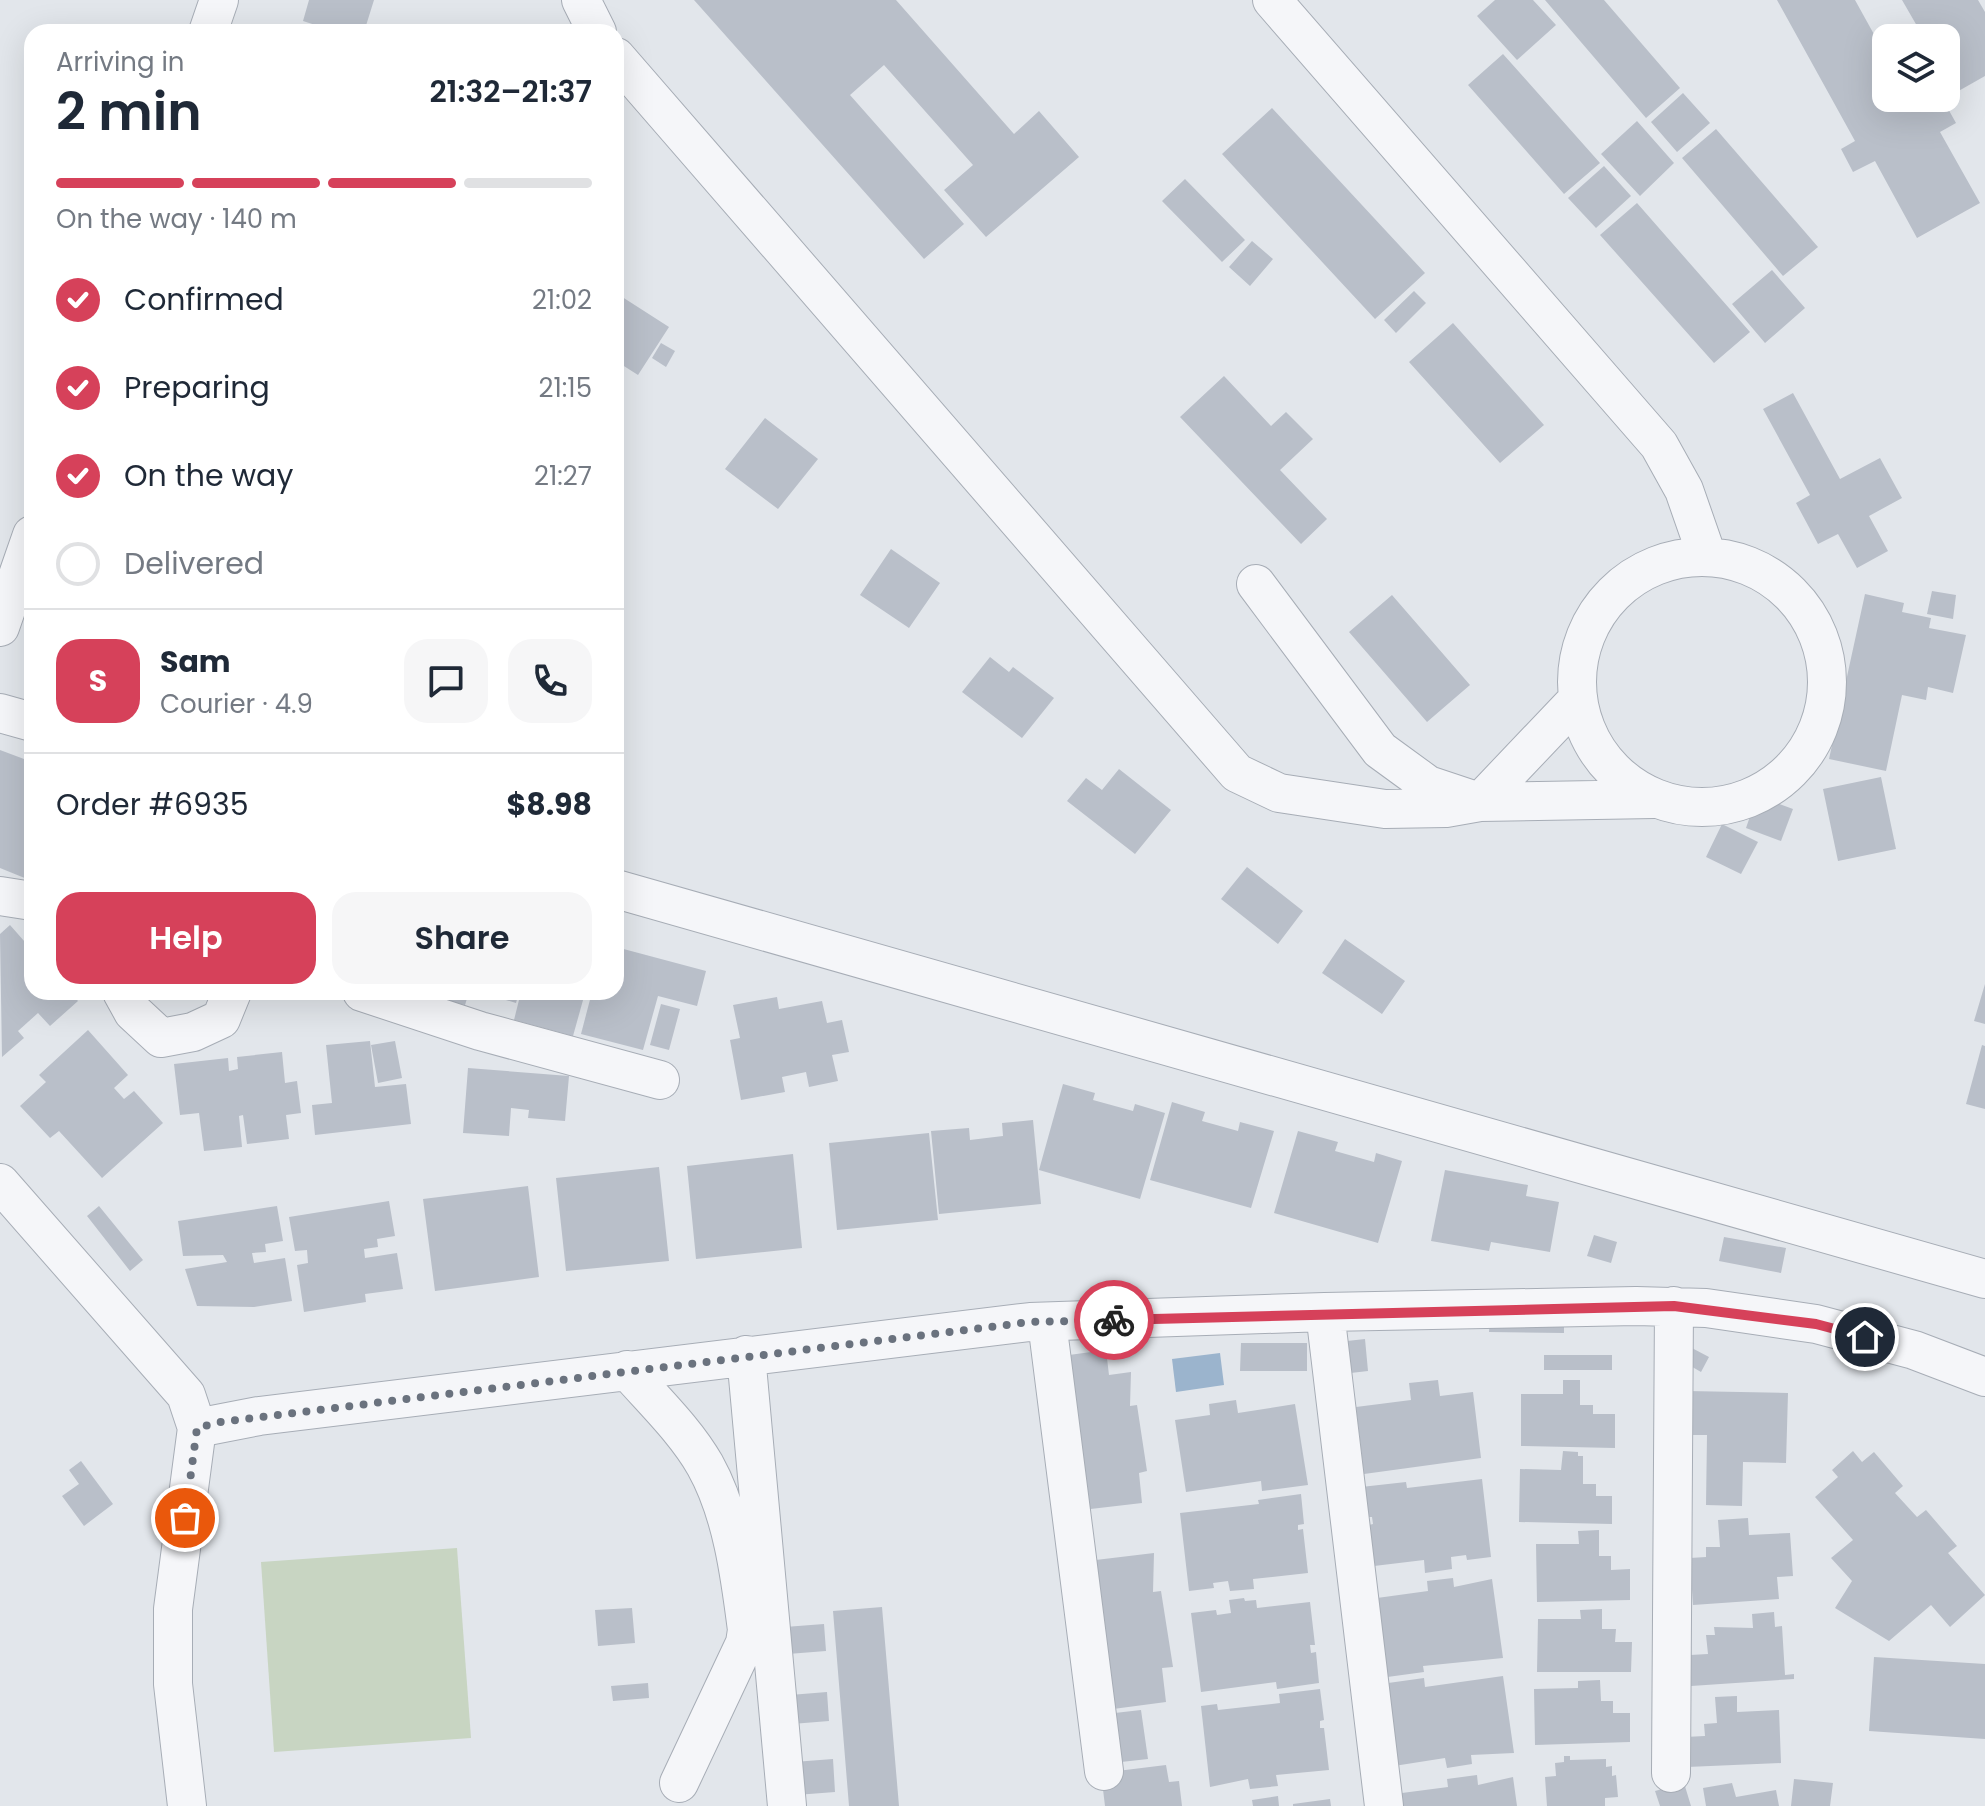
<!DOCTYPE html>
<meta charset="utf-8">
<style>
:root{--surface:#fff;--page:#f6f6f7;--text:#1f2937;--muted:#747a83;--line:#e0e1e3;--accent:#d6415a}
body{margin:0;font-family:Poppins,sans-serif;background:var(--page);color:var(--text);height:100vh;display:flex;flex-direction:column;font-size:30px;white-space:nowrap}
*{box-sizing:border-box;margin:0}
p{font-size:26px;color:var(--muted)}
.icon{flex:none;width:44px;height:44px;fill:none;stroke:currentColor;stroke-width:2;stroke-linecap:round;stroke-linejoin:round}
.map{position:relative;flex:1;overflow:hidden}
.panel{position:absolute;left:24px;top:24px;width:600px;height:976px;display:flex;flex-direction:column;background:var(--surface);border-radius:24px;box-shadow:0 8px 32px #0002}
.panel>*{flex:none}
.controls{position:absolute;left:1872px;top:24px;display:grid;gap:16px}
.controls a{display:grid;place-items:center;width:88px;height:88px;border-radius:16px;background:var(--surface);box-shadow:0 8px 32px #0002;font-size:40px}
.pin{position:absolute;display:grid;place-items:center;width:68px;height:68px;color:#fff;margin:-34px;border:4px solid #fff;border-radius:50%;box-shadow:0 2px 8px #0007}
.courier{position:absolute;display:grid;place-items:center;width:80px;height:80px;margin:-40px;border:6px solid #d6415a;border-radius:50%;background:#fff;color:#222;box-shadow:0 2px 10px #0007}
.overview em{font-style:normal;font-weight:600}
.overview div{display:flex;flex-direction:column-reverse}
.overview{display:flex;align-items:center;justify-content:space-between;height:136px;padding:0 32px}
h1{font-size:52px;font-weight:600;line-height:60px}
.bar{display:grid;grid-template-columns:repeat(4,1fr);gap:12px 8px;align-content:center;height:96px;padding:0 32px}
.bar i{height:10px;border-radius:6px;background:var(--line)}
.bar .selected{background:var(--accent)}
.bar p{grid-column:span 4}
.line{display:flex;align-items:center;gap:20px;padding:0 32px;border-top:2px solid var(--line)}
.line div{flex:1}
.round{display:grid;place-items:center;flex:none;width:84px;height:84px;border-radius:24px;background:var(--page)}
ol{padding:0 32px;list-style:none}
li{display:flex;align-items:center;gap:24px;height:88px}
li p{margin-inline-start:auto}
li .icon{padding:8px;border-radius:50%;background:var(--accent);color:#fff;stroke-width:4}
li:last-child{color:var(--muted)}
li i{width:44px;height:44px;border:4px solid var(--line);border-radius:50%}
.action{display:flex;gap:16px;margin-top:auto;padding:16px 32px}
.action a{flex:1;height:92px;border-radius:24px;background:var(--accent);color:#fff;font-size:32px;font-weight:600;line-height:92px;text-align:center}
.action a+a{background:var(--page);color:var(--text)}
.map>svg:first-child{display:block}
.green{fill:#c8d5c2}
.water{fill:#9bb4cd}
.building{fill:#b9bfc9}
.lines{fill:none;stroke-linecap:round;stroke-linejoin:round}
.minor-casing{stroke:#a7adb6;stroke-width:40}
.minor{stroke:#f5f6f9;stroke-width:38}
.done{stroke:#6a727e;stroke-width:8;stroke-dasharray:0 14.4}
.route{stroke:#d6415a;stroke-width:10}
</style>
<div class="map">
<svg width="1985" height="1806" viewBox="0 0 1985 1806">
<rect width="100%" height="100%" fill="#e2e6eb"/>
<path class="green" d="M457 1548 471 1738 274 1752 261 1562Z"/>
<path class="water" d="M1220 1353 1224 1385 1176 1392 1172 1359Z"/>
<path class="building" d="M309 0H374L364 32H337L303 21Z
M694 0H896L1014 134 1039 111 1079 157 986 237 944 190 973 165 884 65 850 95 964 224 924 259Z
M1495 0H1533L1556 25 1517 60 1477 16Z
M1545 0H1604L1680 88 1646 118Z
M1777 0H1855L1886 56V98H1909L1911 101 1942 98 1956 123 1940 132 1980 203 1917 238 1875 161 1853 172 1841 149 1855 141Z
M1902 0H1978L1985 12V76L1955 93 1946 78V38H1924Z
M1503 54 1600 163 1564 194 1468 85Z
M1683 93 1710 123 1677 152 1651 122Z
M1272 108 1425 273 1375 319 1222 154Z
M1637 121 1674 163 1640 196 1601 154Z
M1716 129 1818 247 1783 276 1682 158Z
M1604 166 1631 196 1596 228 1568 198Z
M1185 179 1245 240 1222 262 1162 201Z
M1637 203 1750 332 1714 363 1600 235Z
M1252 241 1273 259 1250 286 1229 267Z
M1772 270 1805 308 1765 343 1732 304Z
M1414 291 1426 303 1396 333 1384 320Z
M616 293 669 327 638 375 616 361Z
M1453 323 1544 425 1500 463 1409 362Z
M661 343 675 351 666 367 652 358Z
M1224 376 1271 426 1286 412 1313 439 1280 470 1327 519 1301 544 1180 417Z
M1793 393 1840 479 1880 458 1902 498 1869 516 1888 551 1857 568 1838 534 1818 544 1796 503 1810 495 1763 409Z
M765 418 818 459 778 509 725 469Z
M891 549 940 583 909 628 860 595Z
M1932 591 1956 595 1953 619 1927 614Z
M1865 594 1904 603 1902 612 1931 618 1929 628 1966 635 1953 693 1928 687 1926 700 1902 695 1886 771 1829 759Z
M1392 595 1470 685 1427 722 1349 632Z
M990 657 1009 672 1013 667 1054 698 1022 738 962 692Z
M0 750 32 762V881L0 868Z
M1119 769 1171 810 1135 854 1067 801 1086 778 1102 790Z
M1881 777 1896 849 1838 861 1823 789Z
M1757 796 1793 809 1781 841 1746 828Z
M1722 824 1758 842 1741 874 1706 857Z
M1247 867 1303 911 1278 944 1221 899Z
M10 925 32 950V992H70L78 1001 50 1026 38 1013 18 1031 24 1038 2 1057 0 934Z
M1345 939 1405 981 1382 1014 1322 973Z
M616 947 706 971 697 1006 658 996 643 1050 581 1034 592 992H616Z
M1985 984V1024L1974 1021Z
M439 992H469L465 1005 437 998Z
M479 992H519L516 1003Z
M521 992 585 993 573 1036 514 1020Z
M777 997 779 1009 822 1001 827 1023 842 1020 849 1052 832 1055 838 1081 809 1087 806 1072 782 1077 785 1092 741 1100 730 1040 740 1038 733 1005Z
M661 1004 680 1009 669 1050 650 1045Z
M88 1030 128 1075 114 1088 124 1099 134 1091 163 1123 102 1178 59 1131 50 1138 20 1106 46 1082 39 1075Z
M370 1041 375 1087 406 1084 411 1124 315 1135 312 1105 332 1103 326 1045Z
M395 1041 402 1078 378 1083 371 1045Z
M1982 1045 1985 1046V1109L1966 1104Z
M282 1052 285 1083 297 1081 301 1113 286 1115 289 1139 247 1144 243 1115 239 1116 242 1147 204 1151 199 1113 180 1115 174 1064 228 1058 229 1071 238 1069 237 1057Z
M468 1068 569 1076 565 1121 528 1118 529 1110 511 1108 509 1136 463 1133Z
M1063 1084 1095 1093 1093 1100 1133 1111 1135 1104 1165 1113 1140 1199 1039 1170Z
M1172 1102 1205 1112 1202 1121 1238 1131 1240 1122 1274 1131 1251 1208 1150 1180Z
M1033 1120 1041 1204 939 1214 931 1131 969 1128 970 1140 1003 1136 1002 1123Z
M1298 1131 1338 1142 1335 1151 1374 1162 1376 1153 1402 1161 1378 1243 1274 1213Z
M929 1133 938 1220 837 1230 829 1143Z
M793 1154 802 1248 696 1259 687 1166Z
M659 1167 669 1261 566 1271 556 1178Z
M1445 1170 1528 1185 1526 1196 1559 1202 1550 1252 1491 1242 1489 1251 1431 1241Z
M528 1186 539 1277 435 1291 423 1199Z
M389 1201 395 1236 377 1239 378 1247 364 1249 365 1258 397 1253 403 1289 365 1294 366 1302 304 1312 297 1265 308 1263 307 1250 295 1251 289 1217Z
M99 1206 143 1260 130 1271 87 1216Z
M277 1206 283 1241 265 1244 266 1252 252 1253 254 1263 285 1258 292 1301 254 1307 197 1306 185 1269 227 1262 223 1255 183 1256 178 1221Z
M1594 1235 1617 1242 1611 1263 1587 1256Z
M1724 1237 1786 1248 1781 1273 1719 1261Z
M1490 1319 1564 1320V1333L1489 1332Z
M1365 1339 1368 1371 1342 1374 1338 1342Z
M1241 1343H1307V1371H1240Z
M1690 1347 1709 1357 1701 1372 1682 1361Z
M1106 1350 1109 1375 1131 1372 1130 1406 1137 1405 1147 1471 1139 1473 1142 1503 1082 1510 1069 1355Z
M1544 1355H1612V1370H1544Z
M1438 1380 1440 1396 1473 1392 1481 1458 1364 1474 1356 1407 1411 1400 1409 1383Z
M1563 1380H1580V1405H1593V1414H1615V1448L1521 1446V1394H1563Z
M1687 1391 1788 1393 1786 1463 1743 1462 1742 1506 1706 1505 1707 1435H1686Z
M1236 1400 1238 1413 1295 1404 1308 1485 1262 1491 1261 1481 1186 1492 1175 1420 1210 1415 1209 1404Z
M1563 1451 1578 1452V1456H1583V1484H1596V1496H1612V1524L1519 1522 1520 1469 1561 1470Z
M1853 1451 1862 1462 1874 1452 1903 1486 1895 1493 1917 1517 1926 1510 1957 1546 1948 1553 1985 1595 1950 1627 1931 1605 1889 1641 1835 1608 1852 1581 1831 1558 1853 1540 1815 1497 1838 1477 1832 1470Z
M81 1461 113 1504 84 1526 62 1496 79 1484 69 1470Z
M1482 1479 1491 1557 1467 1560 1466 1555 1451 1557 1452 1569 1425 1573 1424 1560 1374 1566 1369 1525 1373 1524 1372 1517H1365L1361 1487 1406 1482 1407 1488Z
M1301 1494 1304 1524 1298 1525V1530L1303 1529 1308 1573 1253 1579 1254 1589 1230 1591 1228 1581 1213 1583 1214 1588 1189 1591 1180 1513 1259 1504 1258 1500Z
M1748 1518 1749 1535 1790 1533 1793 1576 1777 1577 1779 1599 1693 1605 1690 1558 1706 1557V1547H1720L1718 1520Z
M1599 1530V1556H1611V1570L1630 1569V1600L1537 1602 1536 1544H1579L1578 1531Z
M1154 1553 1153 1592 1161 1591 1173 1667 1162 1668 1166 1702 1098 1711 1079 1562Z
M1453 1578 1454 1587 1492 1579 1503 1658 1423 1666 1424 1672 1380 1678 1377 1598 1428 1591 1427 1581Z
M1244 1598 1245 1601 1256 1600 1257 1608 1310 1602 1315 1645H1310L1311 1653 1316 1652 1319 1683 1277 1689 1276 1682 1201 1692 1191 1613 1216 1610 1217 1615 1231 1613 1229 1600Z
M882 1607 899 1806H849L833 1611Z
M632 1608 635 1643 598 1646 595 1610Z
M1602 1609V1629H1616L1615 1642H1632L1631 1672H1537L1538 1619H1581L1580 1610Z
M1774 1612 1775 1627 1782 1626 1785 1675 1794 1674V1679L1691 1686 1690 1655 1708 1654 1706 1635H1715L1714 1627 1753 1628 1752 1614Z
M824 1624 826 1651 788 1654 785 1627Z
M1874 1657 1985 1664V1739L1869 1731Z
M1503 1676 1514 1753 1471 1755 1472 1764 1447 1768 1445 1758 1394 1766 1381 1684 1424 1678 1425 1687Z
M1600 1680 1601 1701H1613V1713H1630V1742L1535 1745 1534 1689 1578 1688V1681Z
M648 1683 649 1698 613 1701 611 1686Z
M1320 1689 1324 1720 1320 1721V1728H1324L1329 1770 1276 1775 1278 1786 1250 1789 1248 1779 1210 1787 1201 1706 1217 1704 1218 1710 1280 1703 1279 1694Z
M827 1692 829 1721 792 1724 790 1695Z
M1737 1696V1712L1779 1710 1781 1763 1687 1767 1685 1737 1705 1736 1704 1724 1717 1723 1715 1697Z
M1141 1710 1148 1759 1112 1763 1106 1714Z
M1564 1756H1570V1760L1606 1759V1767L1612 1766V1776L1616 1775 1618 1797 1605 1798V1806H1547L1545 1777 1556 1776 1555 1763 1564 1762Z
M833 1759 835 1792 796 1795 794 1762Z
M1166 1765 1169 1782 1179 1781 1182 1806H1105L1101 1773Z
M1477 1775 1478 1785 1513 1777 1517 1806H1399L1398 1797 1402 1793 1448 1787 1447 1779Z
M1794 1779 1833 1783 1830 1806H1791Z
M1684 1783 1691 1806H1660L1655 1791Z
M1732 1783 1736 1797 1776 1790 1779 1806H1706L1703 1788Z
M1278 1796 1279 1806H1253L1252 1800Z
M1330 1799 1331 1806H1293V1804Z"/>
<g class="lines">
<g class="minor-casing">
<path id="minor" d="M581 0 597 32
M1272 0 1659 445 1684 490 1707 556
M208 32 219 0
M616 57 1237 773 1279 793 1385 809 1446 808 1480 802 1654 799
M1577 682a125 125 0 1 1 250 0a125 125 0 1 1-250 0Z
M1256 584 1380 750 1428 785 1470 799
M0 627 32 535
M0 713 32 722
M1480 802 1577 700
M616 889 1985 1279
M0 896 32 901
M122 992 133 1012 161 1038 193 1032 221 1019 232 992
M362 992 480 1031 660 1080
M0 1183 186 1395 197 1428 173 1609V1684L187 1806
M1325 1312 1384 1806
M1047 1322 1104 1771
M746 1355 787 1806
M627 1370C653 1400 685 1430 705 1465 732 1513 740 1575 747 1630L745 1643 679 1783
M197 1428 259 1416 1030 1322 1325 1312 1636 1306 1706 1308 1816 1324 1914 1350 1985 1377
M1671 1773 1674 1306"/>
</g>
<use href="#minor" class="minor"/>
</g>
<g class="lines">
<path class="done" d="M185 1518 197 1428 221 1422 1030 1322 1114 1320"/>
<path class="route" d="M1114 1320 1674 1306 1816 1324 1865 1337"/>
</g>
</svg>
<div class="controls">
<a><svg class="icon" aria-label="layers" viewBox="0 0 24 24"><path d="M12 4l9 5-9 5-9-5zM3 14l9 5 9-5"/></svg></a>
</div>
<div class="pin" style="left:185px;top:1518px;background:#ea580c"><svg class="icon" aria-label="bag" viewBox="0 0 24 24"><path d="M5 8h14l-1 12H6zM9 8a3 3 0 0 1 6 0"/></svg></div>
<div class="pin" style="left:1865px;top:1337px;background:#1f2937"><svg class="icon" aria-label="home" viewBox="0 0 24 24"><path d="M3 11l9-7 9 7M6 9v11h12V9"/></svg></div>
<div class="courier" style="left:1114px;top:1320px"><svg class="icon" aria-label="bike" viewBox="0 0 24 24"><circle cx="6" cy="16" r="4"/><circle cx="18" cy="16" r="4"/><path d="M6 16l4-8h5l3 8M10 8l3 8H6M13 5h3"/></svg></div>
<section class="panel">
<div class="overview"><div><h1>2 min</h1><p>Arriving in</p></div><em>21:32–21:37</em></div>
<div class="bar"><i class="selected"></i><i class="selected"></i><i class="selected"></i><i></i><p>On the way · 140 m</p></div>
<ol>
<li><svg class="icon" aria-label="check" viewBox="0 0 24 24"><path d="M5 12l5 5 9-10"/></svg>Confirmed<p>21:02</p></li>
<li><svg class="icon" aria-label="check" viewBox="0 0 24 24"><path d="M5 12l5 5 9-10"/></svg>Preparing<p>21:15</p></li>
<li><svg class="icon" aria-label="check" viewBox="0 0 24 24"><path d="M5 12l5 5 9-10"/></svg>On the way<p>21:27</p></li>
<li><i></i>Delivered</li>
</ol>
<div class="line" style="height:144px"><b class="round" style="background:var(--accent);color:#fff">S</b><div><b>Sam</b><p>Courier · 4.9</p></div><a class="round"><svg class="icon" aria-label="chat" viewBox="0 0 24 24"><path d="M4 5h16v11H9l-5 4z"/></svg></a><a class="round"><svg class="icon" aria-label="phone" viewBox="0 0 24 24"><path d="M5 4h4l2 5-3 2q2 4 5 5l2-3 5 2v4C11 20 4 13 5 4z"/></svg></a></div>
<div class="line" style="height:104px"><div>Order #6935</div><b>$8.98</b></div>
<div class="action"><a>Help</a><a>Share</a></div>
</section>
</div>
